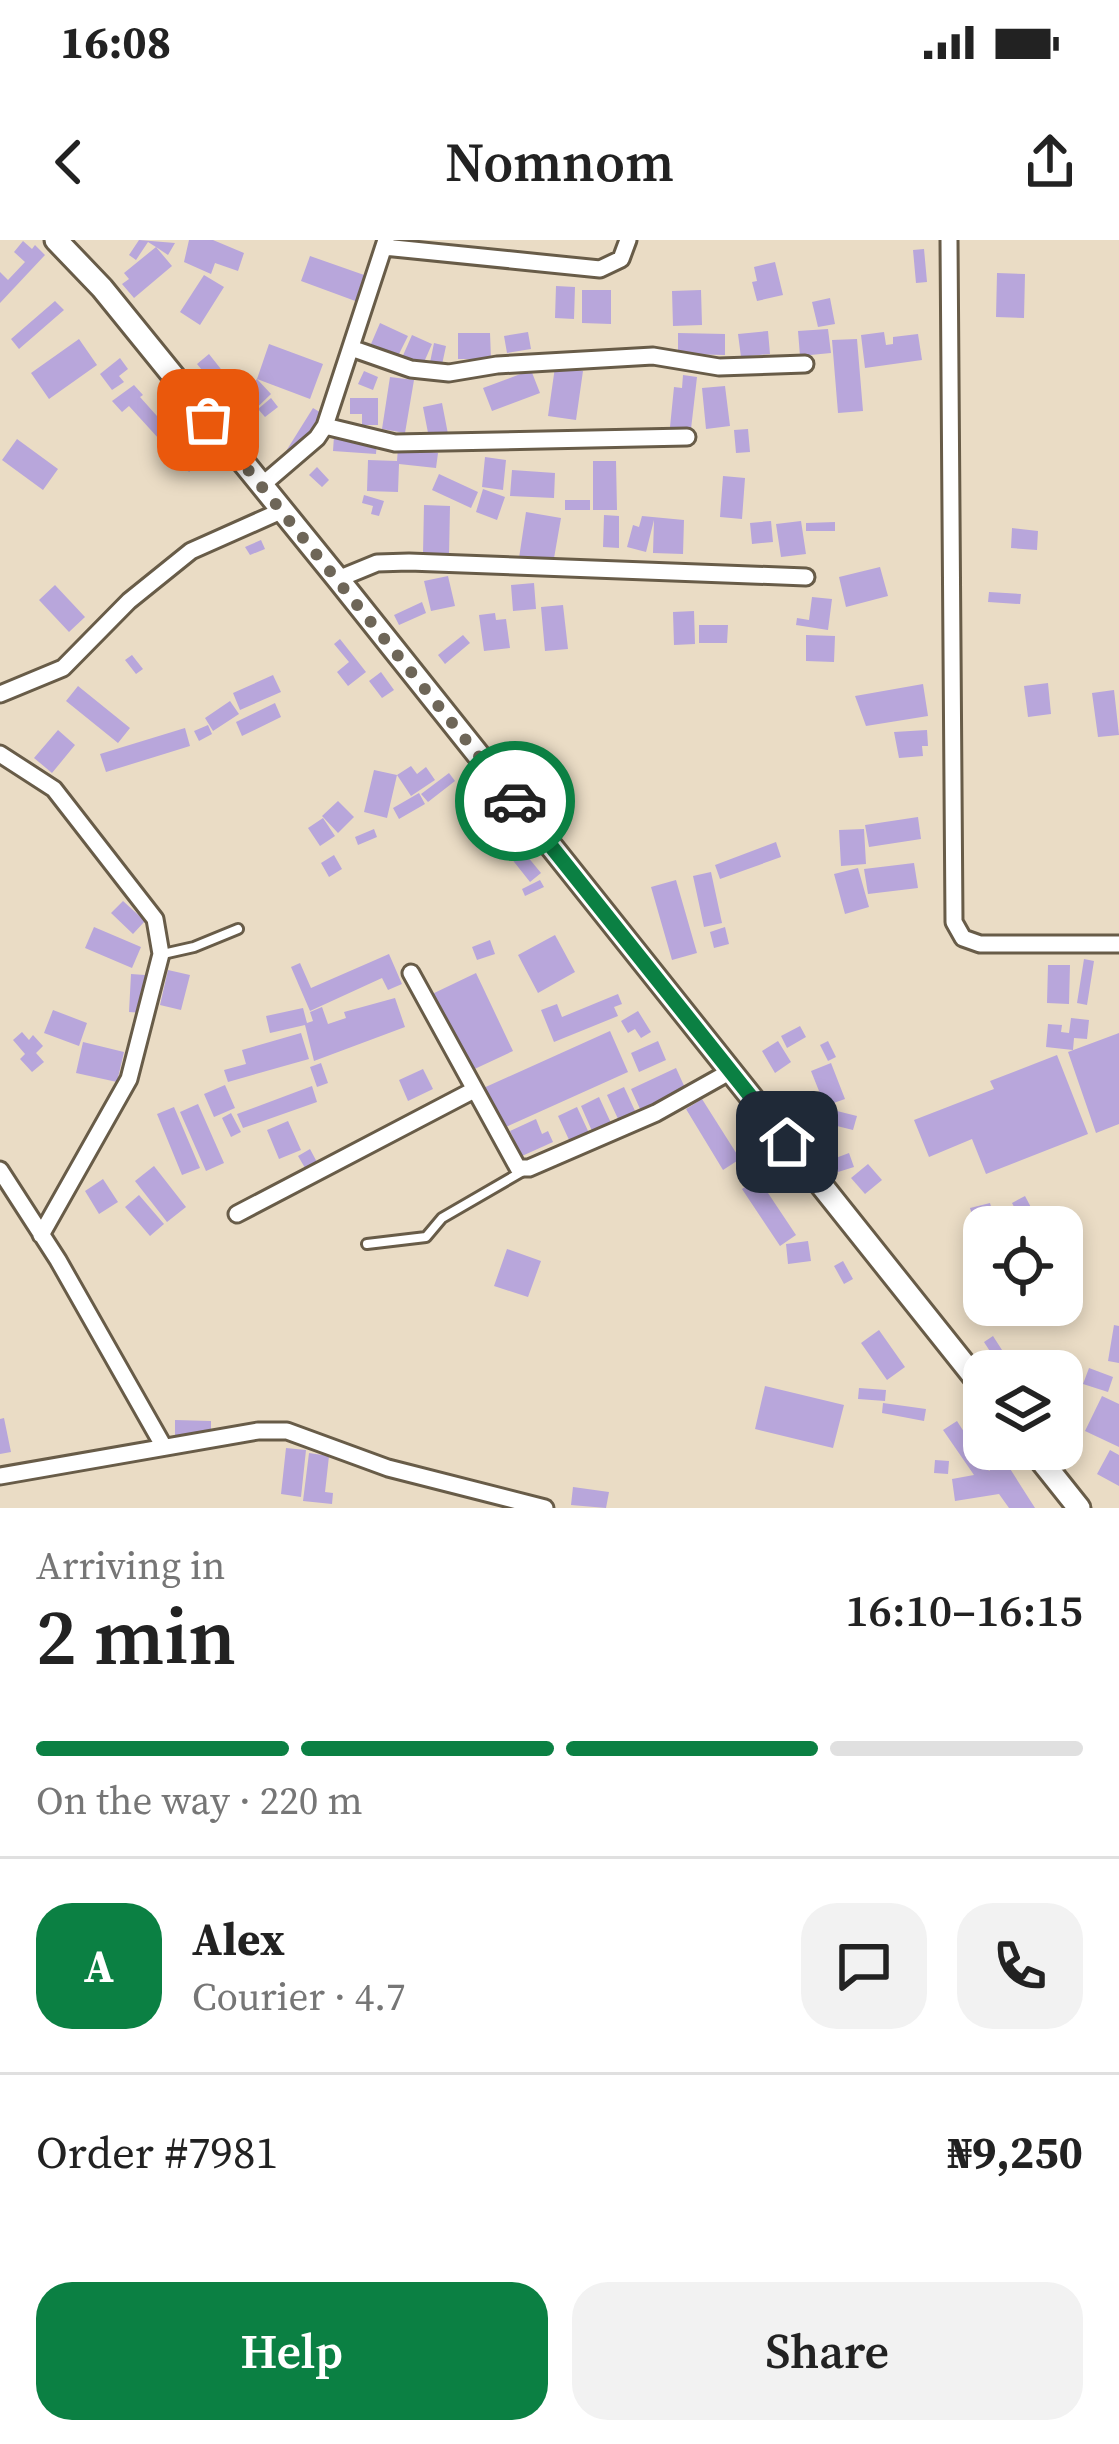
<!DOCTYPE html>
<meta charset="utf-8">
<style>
:root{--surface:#fff;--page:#f2f2f2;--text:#222;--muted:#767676;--line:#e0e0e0;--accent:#0b8043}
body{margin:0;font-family:"Source Serif 4",serif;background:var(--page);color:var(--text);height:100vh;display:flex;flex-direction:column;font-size:45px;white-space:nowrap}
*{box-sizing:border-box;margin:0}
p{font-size:39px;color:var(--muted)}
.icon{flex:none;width:66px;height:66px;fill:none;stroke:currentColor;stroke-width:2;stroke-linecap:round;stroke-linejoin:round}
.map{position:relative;height:1268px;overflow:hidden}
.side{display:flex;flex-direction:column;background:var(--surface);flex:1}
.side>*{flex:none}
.fabs{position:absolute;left:963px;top:966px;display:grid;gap:24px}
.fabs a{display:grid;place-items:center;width:120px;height:120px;border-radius:24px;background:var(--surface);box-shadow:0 6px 18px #0003;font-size:60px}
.pin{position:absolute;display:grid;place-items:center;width:102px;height:102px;color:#fff;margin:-51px;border-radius:24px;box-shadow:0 6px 18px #0006}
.courier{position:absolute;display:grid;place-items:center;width:120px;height:120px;margin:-60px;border:9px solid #0b8043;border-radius:50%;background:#fff;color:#222;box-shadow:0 3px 15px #0007}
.overview em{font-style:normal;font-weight:600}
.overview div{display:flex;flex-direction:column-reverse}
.overview{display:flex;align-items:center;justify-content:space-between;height:204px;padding:0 36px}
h1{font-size:78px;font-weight:600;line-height:90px}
.bar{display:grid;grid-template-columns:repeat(4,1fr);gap:18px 12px;align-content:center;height:144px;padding:0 36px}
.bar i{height:15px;border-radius:9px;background:var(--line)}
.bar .on{background:var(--accent)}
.bar p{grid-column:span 4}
.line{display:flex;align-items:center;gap:30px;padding:0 36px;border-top:3px solid var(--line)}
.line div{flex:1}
.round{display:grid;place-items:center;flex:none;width:126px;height:126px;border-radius:36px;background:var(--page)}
.button{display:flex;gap:24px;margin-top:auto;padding:24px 36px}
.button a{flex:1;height:138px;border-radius:36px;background:var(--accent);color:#fff;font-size:48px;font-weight:600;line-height:138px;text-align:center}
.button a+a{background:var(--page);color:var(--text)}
.status{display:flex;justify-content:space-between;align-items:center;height:84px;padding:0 60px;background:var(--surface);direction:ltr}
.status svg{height:33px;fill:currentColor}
header{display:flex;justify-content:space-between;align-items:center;height:156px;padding:0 36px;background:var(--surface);font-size:54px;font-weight:600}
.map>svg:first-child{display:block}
.building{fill:#b8a6db}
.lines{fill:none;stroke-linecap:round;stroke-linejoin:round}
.service-casing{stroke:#685c48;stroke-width:14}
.minor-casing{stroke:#685c48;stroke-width:21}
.secondary-casing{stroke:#685c48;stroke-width:27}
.service{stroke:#fff;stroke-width:8}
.minor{stroke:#fff;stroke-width:15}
.secondary{stroke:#fff;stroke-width:21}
.done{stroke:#6e6658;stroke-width:12;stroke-dasharray:0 21.6}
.route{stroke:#0b8043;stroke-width:15}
</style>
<div class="status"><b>16:08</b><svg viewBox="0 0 49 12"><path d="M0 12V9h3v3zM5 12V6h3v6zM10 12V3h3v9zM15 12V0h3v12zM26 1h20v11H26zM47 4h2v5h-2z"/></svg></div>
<header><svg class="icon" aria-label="back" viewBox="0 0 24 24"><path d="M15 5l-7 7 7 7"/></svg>Nomnom<svg class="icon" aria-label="share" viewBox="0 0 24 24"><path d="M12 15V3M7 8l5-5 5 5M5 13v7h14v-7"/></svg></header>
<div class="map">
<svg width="1119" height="1268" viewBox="0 0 1119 1268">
<rect width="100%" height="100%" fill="#eadcc5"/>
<path class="building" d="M139 0 175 3 168 15 156 7 172 26 134 58 122 44 129 39 124 33 156 7 148 2 136 20 129 15Z
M189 0H213L244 13 238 31 215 23 211 34 184 22Z
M23 1 32 9 35 5 45 15 0 63V32L8 40 25 22 14 12Z
M924 9 927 42 916 43 913 10Z
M310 16 367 36 358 62 301 41Z
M775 22 783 55 757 61 752 42 757 41 754 27Z
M997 33 1025 34 1024 78 996 77Z
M204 35 224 47 200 85 180 72Z
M556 46 575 47 574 79 555 78Z
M582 50H611V84L582 83Z
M701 50 702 85 673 86 672 51Z
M830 58 835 84 818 87 812 62Z
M55 61 64 70 19 109 11 99Z
M380 83 408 96 398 116 371 104Z
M828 89 831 113 800 116 798 91Z
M768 91 770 114 741 117 738 94Z
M528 92 531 109 507 113 504 96Z
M884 92 886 105 893 104V97L918 94 922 120 865 128 861 95Z
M458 93H490L491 119H458Z
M678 93 725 94V115L678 114Z
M412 95 432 104 421 129 401 120Z
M79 99 97 125 49 159 31 133Z
M857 99 863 171 838 173 832 100Z
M434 103 446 106 440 134 428 132Z
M269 104 323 124 310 159 257 139 271 154 242 182 228 166 257 139Z
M209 114 224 133 229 129 237 139 221 153 197 124Z
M120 118 128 129 119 136 124 142 112 150 100 134Z
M555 127 583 131 576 180 548 176Z
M531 130 540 153 492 171 483 148Z
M364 131 378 137 373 150 358 144Z
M683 135 697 137 691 189 670 187 674 147 682 148Z
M390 137 414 140 405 193 382 189Z
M134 145 143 155 140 157 199 223 189 232 129 166 122 172 112 161Z
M725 146 730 186 706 189 702 148Z
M271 158 278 167 265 177 258 169Z
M350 158H378V185H362V174H350Z
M442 163 448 194 429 198 423 167Z
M313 168 323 174 296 223 283 216Z
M748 189 750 212 736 213 734 190Z
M334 196 377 200 376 214 333 211Z
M17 199 58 229 43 250 2 220Z
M398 208 438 213 436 228 399 224 398 252 367 251 368 220 397 221Z
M485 217 506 220 503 250 482 247Z
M593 221H616L617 270H593Z
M317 227 329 240 322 247 309 235Z
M512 230 555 233 554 258 510 256Z
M439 234 478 252 471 268 432 250Z
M723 236 745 238 742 279 720 277Z
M483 249 505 257 497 280 476 272Z
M364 255 384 261 379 276 371 274 373 266 362 263Z
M565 260H590V270H565Z
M424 265 450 266 449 316 423 314Z
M526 272 561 278 553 324 519 318Z
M604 275 619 276V308L603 307Z
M642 276 684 280 683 314 653 313 654 280 646 312 627 307 633 285 639 287Z
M771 281 773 302 752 304 750 283Z
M801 281 806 314 781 317 776 284Z
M835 282V291H806V283Z
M1012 288 1038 291 1037 310 1011 308Z
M261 300 265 309 250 315 245 307Z
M880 327 888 356 846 367 839 337Z
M448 336 455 366 431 371 424 341Z
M534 343 536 369 513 371 511 345Z
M55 345 85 377 69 392 39 360Z
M989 352 1021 354 1020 364 988 362Z
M812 357 832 359 828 390 796 385 797 378 809 380Z
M422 362 426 373 399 385 394 375Z
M563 365 568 409 545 411 541 367Z
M694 371 695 404 674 405 673 372Z
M495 373 496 380 506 379 510 408 484 411 479 375Z
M699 385H728L727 403H699Z
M463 395 470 403 445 424 438 415Z
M806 395 835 396 834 422 806 421Z
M340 399 366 432 348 446 337 432 349 422 334 404Z
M132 415 143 429 136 434 125 420Z
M381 432 394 450 382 458 369 441Z
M273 435 281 452 240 470 233 453Z
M1048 443 1051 474 1028 477 1024 446Z
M923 444 928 476 866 486 855 456Z
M78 446 130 488 118 503 66 461Z
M1114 450 1119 495 1098 497 1092 453Z
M230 461 239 474 213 491 205 478Z
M275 463 281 477 242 496 236 482Z
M208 485 212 494 199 501 194 491Z
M185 488 190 506 106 532 100 514Z
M58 490 75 505 52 533 34 518Z
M927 490 928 506H922L923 516 899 518 894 492Z
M411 526 417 534 426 527 435 540 411 556 397 535Z
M374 530 397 535 387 578 364 572Z
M449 533 455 541 428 562 421 554Z
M419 553 425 564 399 579 393 568Z
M338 561 354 577 338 593 322 576Z
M473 573 479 585 467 590 461 578Z
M918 577 921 599 869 607 865 585Z
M323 578 335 596 320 606 308 588Z
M374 589 377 597 358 605 355 597Z
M864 589 866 624 841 626 839 590Z
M509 594 541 633 530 642 499 603Z
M776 602 781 617 720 639 715 625Z
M334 615 342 629 329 637 321 623Z
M914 623 918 648 868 654 864 629Z
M858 628 869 667 845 674 834 634Z
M711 632 722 683 704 687 693 636Z
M540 640 544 647 525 656 522 649Z
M676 640 697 713 672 720 651 647Z
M123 661 145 681 133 694 111 673Z
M94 687 141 707 132 728 85 708Z
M725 687 729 704 714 708 710 692Z
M555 695 575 732 538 753 518 715Z
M490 700 495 714 477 720 472 707Z
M389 714 402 744 388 750 382 738 310 771 291 727 300 723 311 748Z
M1084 719 1094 721 1087 765 1077 763Z
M1048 725H1070L1069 764 1047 763Z
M168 730 190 735 181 770 160 765Z
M476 733 513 811 466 833 430 755Z
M131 734 145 735 143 773 129 772Z
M618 754 622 764 614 767 618 776 554 802 541 770 557 764 562 777Z
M395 758 405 787 314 821 305 785 270 793 266 776 303 768 307 783 313 781 310 772 322 767 328 784 346 778 344 772Z
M53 770 87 783 79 806 44 793Z
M638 771 651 792 641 798 635 789 628 793 621 781Z
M1071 778 1089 780 1087 799 1074 798 1073 810 1046 807 1048 784 1062 785 1061 792 1069 793Z
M800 786 806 797 787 808 781 796Z
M610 791 628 832 497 891 479 850Z
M22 792 29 800 33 795 43 806 36 813 44 822 32 832 20 819 25 814 13 800Z
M301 793 309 819 228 842 224 830 246 824 242 810Z
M1119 793V884L1096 893 1068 812Z
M658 801 666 820 639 832 631 813Z
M778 801 791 822 775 833 762 811Z
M828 801 836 817 828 821 820 805Z
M83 802 124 812 117 842 76 833Z
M1057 815 1088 894 986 934 972 899 929 917 914 880 994 849 990 841Z
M321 823 328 843 317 847 310 827Z
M831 823 845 859 825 866 811 831Z
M676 828 686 850 641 871 631 849Z
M423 829 433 849 408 861 399 840Z
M225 845 235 868 214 877 204 854Z
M312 846 317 862 243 888 237 874Z
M624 847 636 873 619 881 607 855Z
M599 857 611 883 592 891 581 866Z
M702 859 740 919 723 930 686 869Z
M198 864 224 923 206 931 180 872Z
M174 867 200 928 182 935 157 874Z
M577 867 589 893 570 902 558 876Z
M833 870 857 876 853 890 829 884Z
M231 873 241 892 231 897 222 878Z
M536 879 542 894 548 891 553 902 522 916 510 891Z
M288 881 301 910 279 919 267 890Z
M310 909 319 926 308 933 298 916Z
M849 913 854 927 838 932 833 919Z
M868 924 882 940 865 954 851 938Z
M154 926 186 967 167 982 135 941Z
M758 938 796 995 780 1006 742 949Z
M103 939 118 962 99 974 85 951Z
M139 955 164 984 150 996 125 967Z
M1025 956 1035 975 1022 982 1012 963Z
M990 963 997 987H984V992L978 994 970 968Z
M808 1001 811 1021 788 1024 786 1004Z
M507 1009 541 1021 528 1057 494 1046Z
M843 1021 853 1039 844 1044 834 1026Z
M974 1027H984V1067H974Z
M1114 1085 1119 1086V1123L1108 1121Z
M879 1090 905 1127 887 1140 861 1103Z
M993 1096 1002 1110 993 1116 984 1102Z
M1089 1128 1113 1137 1108 1152 1083 1144Z
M765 1146 844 1165 833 1208 755 1189Z
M859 1148 886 1150 885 1161 858 1159Z
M1102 1156 1119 1164V1207L1085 1191Z
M883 1163 926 1169 924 1181 882 1173Z
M4 1178 11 1212 0 1214V1179Z
M175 1180 211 1181V1197L175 1196Z
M957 1181 989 1231 995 1226 991 1220 1000 1213 1035 1268H1009L999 1254 955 1261 952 1239 974 1235 943 1190Z
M286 1208 306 1210 301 1257 281 1254Z
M1110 1210 1119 1215V1246L1097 1234Z
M309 1213 329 1216 325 1252 333 1253 332 1264 303 1261Z
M935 1220 949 1221 948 1234 934 1233Z
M573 1247 609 1252 606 1268 571 1265Z"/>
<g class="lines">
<g class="service-casing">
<path id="service" d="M163 714 194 707 238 689
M367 1004 426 997 442 978 523 931"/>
</g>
<g class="minor-casing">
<path id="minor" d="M949 0 954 682 963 698 980 704H1119
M384 7 600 29 621 19 628 0
M351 108 411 129 449 133 497 125 653 116 719 127 805 124
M325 186 395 203 687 197
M261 246 317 198 325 186 386 0
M338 339 377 323 409 322 806 337
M0 454 63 428 129 361 191 311 281 271
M0 514 54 549 155 679 161 714 129 839 41 995
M411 733 518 928H529L656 873 731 831
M0 930 58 1020 164 1207
M237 974 474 850
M0 1236 258 1191H287L388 1228 545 1268"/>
</g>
<g class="secondary-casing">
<path id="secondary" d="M56 0 102 48 338 339 984 1149
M1032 1209 1079 1268"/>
</g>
<use href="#service" class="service"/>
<use href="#minor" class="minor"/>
<use href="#secondary" class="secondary"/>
</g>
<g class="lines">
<path class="done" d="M208 180 515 561"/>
<path class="route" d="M515 561 787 902"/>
</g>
</svg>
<div class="fabs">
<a><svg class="icon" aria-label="locate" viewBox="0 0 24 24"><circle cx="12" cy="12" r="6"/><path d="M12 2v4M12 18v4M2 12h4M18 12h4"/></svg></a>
<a><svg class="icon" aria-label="layers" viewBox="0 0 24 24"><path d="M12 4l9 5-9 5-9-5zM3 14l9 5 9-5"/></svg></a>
</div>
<div class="pin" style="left:208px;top:180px;background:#ea580c"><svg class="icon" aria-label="bag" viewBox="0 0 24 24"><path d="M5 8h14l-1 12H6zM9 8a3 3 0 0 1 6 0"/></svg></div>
<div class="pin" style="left:787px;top:902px;background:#1f2937"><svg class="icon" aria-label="home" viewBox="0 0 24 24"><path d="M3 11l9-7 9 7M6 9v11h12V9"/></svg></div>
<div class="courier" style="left:515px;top:561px"><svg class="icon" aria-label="car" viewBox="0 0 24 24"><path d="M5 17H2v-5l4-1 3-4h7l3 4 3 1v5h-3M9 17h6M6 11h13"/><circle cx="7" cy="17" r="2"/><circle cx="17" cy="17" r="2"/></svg></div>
</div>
<section class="side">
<div class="overview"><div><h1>2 min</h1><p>Arriving in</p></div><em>16:10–16:15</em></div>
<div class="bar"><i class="on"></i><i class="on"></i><i class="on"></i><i></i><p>On the way · 220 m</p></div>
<div class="line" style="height:216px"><b class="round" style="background:var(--accent);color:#fff">A</b><div><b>Alex</b><p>Courier · 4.7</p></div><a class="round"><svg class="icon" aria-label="chat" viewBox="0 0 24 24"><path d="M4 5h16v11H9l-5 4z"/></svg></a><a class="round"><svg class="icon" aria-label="phone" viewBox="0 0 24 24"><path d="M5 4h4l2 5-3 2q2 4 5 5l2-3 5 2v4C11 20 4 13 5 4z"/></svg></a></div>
<div class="line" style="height:156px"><div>Order #7981</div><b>₦9,250</b></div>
<div class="button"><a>Help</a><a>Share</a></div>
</section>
